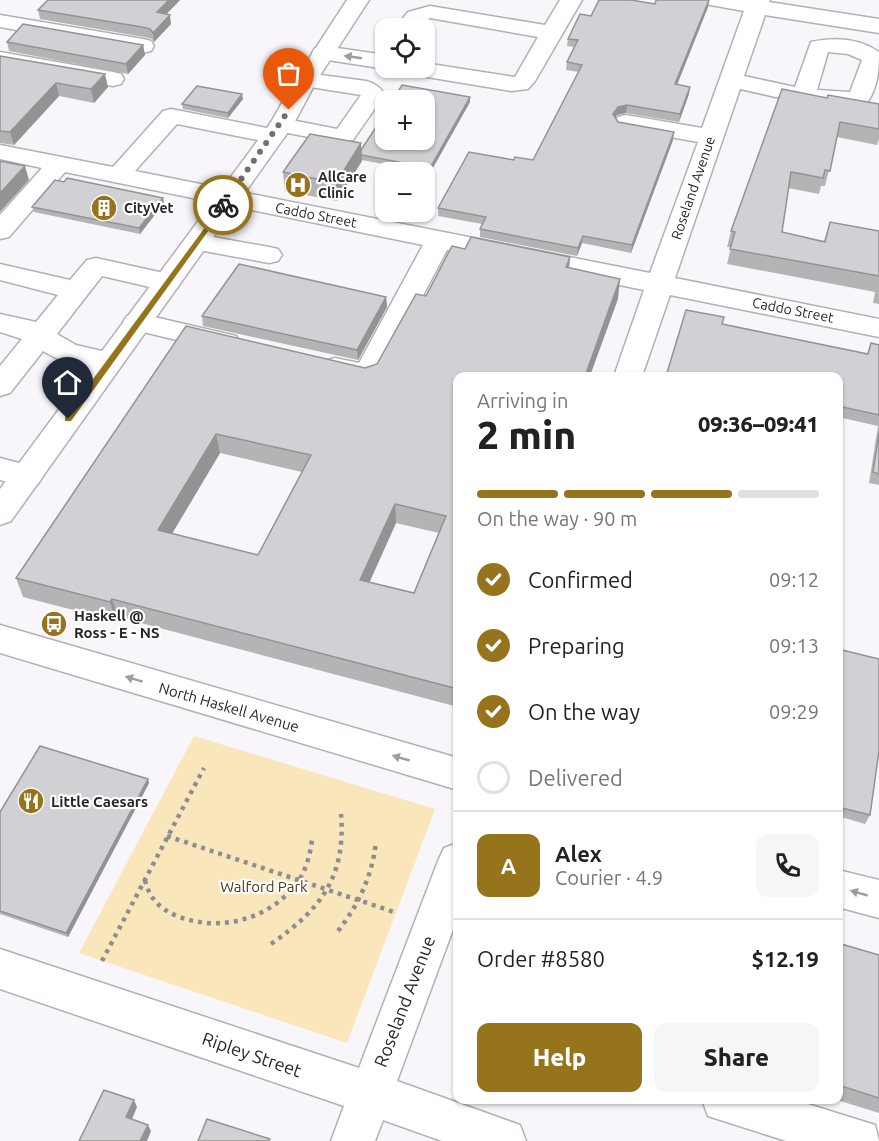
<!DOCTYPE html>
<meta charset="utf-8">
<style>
:root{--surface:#fff;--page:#f6f6f6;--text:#222;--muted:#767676;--line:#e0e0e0;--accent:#95741c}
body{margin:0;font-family:Ubuntu,sans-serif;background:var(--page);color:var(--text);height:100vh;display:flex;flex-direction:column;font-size:22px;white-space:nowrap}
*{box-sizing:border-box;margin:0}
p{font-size:20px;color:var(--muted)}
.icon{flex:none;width:33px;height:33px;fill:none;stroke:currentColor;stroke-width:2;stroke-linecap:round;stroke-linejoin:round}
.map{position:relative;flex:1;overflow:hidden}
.sheet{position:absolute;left:453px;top:372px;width:390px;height:732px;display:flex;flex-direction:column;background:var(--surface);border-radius:12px;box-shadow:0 2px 4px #0004}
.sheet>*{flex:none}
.controls{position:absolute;left:375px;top:18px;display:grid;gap:12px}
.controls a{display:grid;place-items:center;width:60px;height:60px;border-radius:12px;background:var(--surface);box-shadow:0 2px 4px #0004;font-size:30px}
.pin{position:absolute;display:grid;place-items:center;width:51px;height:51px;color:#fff;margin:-62px -26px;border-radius:50% 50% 50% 0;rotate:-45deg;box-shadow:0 0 6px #0007}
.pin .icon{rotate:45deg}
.courier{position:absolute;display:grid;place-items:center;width:60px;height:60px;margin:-30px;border:4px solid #95741c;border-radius:50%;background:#fff;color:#222;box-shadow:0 2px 8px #0007}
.summary em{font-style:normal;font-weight:800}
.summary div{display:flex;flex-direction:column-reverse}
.summary{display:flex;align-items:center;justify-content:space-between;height:102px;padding:0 24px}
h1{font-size:39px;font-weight:800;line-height:45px}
.bar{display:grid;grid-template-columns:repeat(4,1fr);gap:9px 6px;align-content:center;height:72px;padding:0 24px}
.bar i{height:8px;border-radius:4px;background:var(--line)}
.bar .on{background:var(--accent)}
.bar p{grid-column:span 4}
.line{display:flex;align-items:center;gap:15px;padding:0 24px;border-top:2px solid var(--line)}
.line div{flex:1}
.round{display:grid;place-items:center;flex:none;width:63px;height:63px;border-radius:12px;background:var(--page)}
ol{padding:0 24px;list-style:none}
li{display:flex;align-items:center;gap:18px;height:66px}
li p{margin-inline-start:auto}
li .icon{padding:6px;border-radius:50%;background:var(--accent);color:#fff;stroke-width:4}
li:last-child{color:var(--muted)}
li i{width:33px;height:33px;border:3px solid var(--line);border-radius:50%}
.button{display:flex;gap:12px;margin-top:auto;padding:12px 24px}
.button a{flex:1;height:69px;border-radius:12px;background:var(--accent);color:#fff;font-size:24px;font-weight:800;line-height:69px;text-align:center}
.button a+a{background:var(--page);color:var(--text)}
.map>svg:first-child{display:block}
.green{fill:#fae6bb}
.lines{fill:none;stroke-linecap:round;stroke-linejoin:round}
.minor-casing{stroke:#b2b0b4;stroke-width:3}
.major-casing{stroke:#b2b0b4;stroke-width:3}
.path{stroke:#8e8d90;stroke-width:4.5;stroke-dasharray:4 5;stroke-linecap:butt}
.minor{fill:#fff;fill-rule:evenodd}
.major{fill:#fff;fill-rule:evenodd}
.wall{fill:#b5b3b6;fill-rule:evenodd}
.shaded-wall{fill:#939294}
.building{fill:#d2d0d4;stroke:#939294;stroke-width:1.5;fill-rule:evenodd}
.oneway{fill:#9e9d9e}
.route{fill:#95741c}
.done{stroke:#706f72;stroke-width:6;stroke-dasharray:0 10.8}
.labels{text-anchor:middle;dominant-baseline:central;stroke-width:4.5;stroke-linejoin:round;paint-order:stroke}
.far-poi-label{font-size:14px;font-weight:bold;fill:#272628;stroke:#fff;text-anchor:start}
.far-street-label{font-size:14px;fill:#272628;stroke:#fff}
.poi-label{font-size:15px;font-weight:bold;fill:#272628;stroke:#fff;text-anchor:start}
.street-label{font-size:15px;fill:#272628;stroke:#fff}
.park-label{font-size:15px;fill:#4c3c16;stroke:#fff}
.near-street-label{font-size:18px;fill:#272628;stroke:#fff}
</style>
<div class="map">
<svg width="879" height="1141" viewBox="0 0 879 1141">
<rect width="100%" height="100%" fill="#f8f6fa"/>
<path class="green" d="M194 736 435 809 347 1043 79 953Z"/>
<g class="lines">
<g class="minor-casing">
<path id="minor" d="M560 0H582L535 81 528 89 511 91 415 75 407 73 404 68H424V63L515 77 538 37 430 18 417 28H395L408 12 430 6 545 25Z
M701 0H770L769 2 879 19V33L765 15 744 76 795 87 811 42C834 37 859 38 879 52 879 70 878 87 867 103 826 113 780 97 740 89L675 278 879 319V337L670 295 642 376H614L644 290 447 250 381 375 377 382 367 385 325 375 321 368 325 361 335 358 359 363 423 245 65 172 9 237 0 239V215L42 168 0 159V145L113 167 163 111 171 109 272 129 269 125 273 120 281 118 337 129 361 95 298 85 295 80 298 75 306 73 366 81C375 83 379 87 385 94L353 140 339 143 283 132 285 136 281 141 273 143 177 124 135 171 650 273 698 142 626 129 618 127 614 122 618 117 626 115 702 128 744 11 705 4ZM828 52 848 54 862 60 850 92 817 90Z
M0 15 143 39 151 41 154 46 151 51 143 53 0 27Z
M323 46 386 55V68H391L386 69 315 58 312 53 315 48Z
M0 52 113 72 121 74 124 79 121 84 113 86 0 66Z
M197 234 269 247 278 249 282 255 278 261 269 263 188 248 184 242 188 236Z
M96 258 177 276 181 282 177 288 167 291 102 276 57 334 76 345 119 355 123 362 119 369C96 375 63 363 43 351L10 393 0 396V366L22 339 0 332V314L36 322 58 295 0 280V264L70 280 87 260Z
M137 313 236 336 240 343 236 350 226 352 127 328 123 322 127 316Z
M0 458 38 468 43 476 38 484 27 487 0 480Z
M458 843V916L397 1081 520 1125 526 1141H442L383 1120 375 1141H331L344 1106 0 989V949L359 1068 438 861 444 848Z
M702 1100H795L875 1125 879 1141H786L708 1116Z"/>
</g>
<g class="major-casing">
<path id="major" d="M347 0H369L317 80 293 125 11 521 0 525V489L270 124 295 80Z
M0 625 458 758V790L0 653Z
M838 870 879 880V918L838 907Z"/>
</g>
<path class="path" d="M167 836 394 912
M145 880C149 898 160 909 177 916 218 932 265 921 294 887 305 874 310 856 312 840
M338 931C359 904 372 876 376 842
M271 944C321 909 346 877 341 814
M102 961 204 768"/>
<use href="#minor" class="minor"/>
<use href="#major" class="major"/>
</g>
<path class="wall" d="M48 0H180L166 14 171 24 154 42 152 39 144 37 40 19 38 10Z
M709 0 708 7 677 85 689 94 679 122 626 113 617 115 615 118 618 122 673 140 631 253 582 243 577 256 480 237V229L482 224 438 216V208L514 160H533L579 72 566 70 567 62 574 47 567 46 568 39 591 16 655 4Z
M7 42 143 45 145 55 128 74 9 51Z
M0 56 108 87 94 103 59 96 14 145 0 143Z
M827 98 879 104V139L877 145 837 137 825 186H821L819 194 788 188 782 232 824 241 830 222 879 231V304L873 303 875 292 727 264 731 247H727L731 231Z
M243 99 228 118 183 109 182 104Z
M470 102 430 173 362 160 337 201 285 191 283 172 361 150Z
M163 198 164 203 140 234 34 212 32 207Z
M465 249 570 257 569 268 618 299 458 376V707L118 617 116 621 23 597 16 578 186 326 365 368 377 364 426 296ZM220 453 302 472 258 555 172 533ZM396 523 439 533 414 593 369 582Z
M386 297 387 307 358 360 203 326 202 316Z
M722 324 867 354 871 343 879 345V485L869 483 878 426 838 417V376Z
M838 649 870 815 865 824 838 816Z
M149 783 68 937 0 914V812Z
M838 943 879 955V1113L837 1100H838Z"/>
<path class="shaded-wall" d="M169 0H180L159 22 157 12Z
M709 0 708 7 674 92 675 84Z
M170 15 171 24 154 42 153 33Z
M143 45 145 55 128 74 126 64Z
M105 74 108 87 94 103 91 89Z
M56 83 59 96 14 145 10 132Z
M690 87 689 94 679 122 680 114Z
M242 94 243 99 228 118V113Z
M470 97V102L430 173V168Z
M627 105 626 113 617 115 612 122 613 114 618 107Z
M674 132 673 140 631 253 632 245Z
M361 143 362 161 337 201 336 183Z
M25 166 29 180 0 212V193Z
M163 198 164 203 140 234 139 228Z
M583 236 582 243 577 256 578 248Z
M570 257 568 277 566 267Z
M620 279 618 299 590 376H585Z
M386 297 387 307 358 360 357 350Z
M216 434 220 453 163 549 158 530Z
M395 504 396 523 362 599 360 580Z
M112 599 118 617 116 621 110 602Z
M148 779 149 783 68 937 66 933Z
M134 1100 137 1107 130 1124 126 1117Z
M148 1125 151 1131 147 1141H140Z"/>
<path class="building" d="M48 0H169L157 12 170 15 153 33 150 29 142 27 38 10Z
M599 0H631L655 4 656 0H709L675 84 690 87 680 114 627 105 618 107 613 114 618 122 674 132 632 245 583 236 578 248 480 229 486 217 438 208 469 152 514 160 515 157 533 160 582 65 567 62 578 40 568 39 580 14 591 16Z
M23 24 143 45 126 64 7 42Z
M0 56 105 74 91 89 56 83 10 132 0 131Z
M402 85 470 97 430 168 361 155V150L386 112V140H424V100H393Z
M197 86 242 94 228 113 182 104Z
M782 89 827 98 828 95 879 104V129L840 122 830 171 825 170 823 178 791 172 782 232 825 242 830 222 879 231V276L730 249 735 232 731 231Z
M310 134 361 143 336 183 283 172Z
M0 161 25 166 0 193Z
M67 178 163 198 139 228 32 207 55 180 64 182Z
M471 237 570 257 566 267 620 279 585 376H458V689L112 599 110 602 16 578 186 326 365 368 377 364 416 294 426 296 452 246 465 249ZM216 434 311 455 258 555 158 530ZM395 504 446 516 414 593 360 580Z
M239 264 386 297 357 350 202 316Z
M686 310 724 317 722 324 868 354 871 343 879 345V415L838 406V376H666Z
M879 433V474L873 472Z
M838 649 879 659V751L870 815 838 807Z
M40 746 148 779 66 933 0 911V812Z
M838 943 879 955V1098L838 1085Z
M104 1090 134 1100 126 1117 148 1125 140 1141H79Z
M207 1119 270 1139 269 1141H198Z"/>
<defs><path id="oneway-solid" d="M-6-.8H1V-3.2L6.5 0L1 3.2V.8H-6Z" transform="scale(1.5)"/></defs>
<g class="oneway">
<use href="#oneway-solid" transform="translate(353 57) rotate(-172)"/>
<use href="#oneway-solid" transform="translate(134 679) rotate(-163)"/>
<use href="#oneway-solid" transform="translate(401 758) rotate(-164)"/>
<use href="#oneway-solid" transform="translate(859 893) rotate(-164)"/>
</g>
<path class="route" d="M223 203 227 205 71 421H65V417Z"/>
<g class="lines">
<path class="done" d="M223 205 289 110"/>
</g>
<defs>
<g id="hospital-disc" transform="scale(1.35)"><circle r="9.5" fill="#95741c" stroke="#fff"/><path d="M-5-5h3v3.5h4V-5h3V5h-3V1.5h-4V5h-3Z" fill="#fff"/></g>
<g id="building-disc" transform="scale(1.35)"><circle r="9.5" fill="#95741c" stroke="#fff"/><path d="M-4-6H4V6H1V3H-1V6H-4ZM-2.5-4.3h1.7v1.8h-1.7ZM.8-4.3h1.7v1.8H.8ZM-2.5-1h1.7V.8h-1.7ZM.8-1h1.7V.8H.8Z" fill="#fff"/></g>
<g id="bus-disc" transform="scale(1.35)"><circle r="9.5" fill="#95741c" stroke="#fff"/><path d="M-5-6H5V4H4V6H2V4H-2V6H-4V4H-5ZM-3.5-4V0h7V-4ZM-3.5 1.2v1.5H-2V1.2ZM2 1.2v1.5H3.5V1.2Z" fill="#fff"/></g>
<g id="restaurant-disc" transform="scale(1.35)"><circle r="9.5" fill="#95741c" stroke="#fff"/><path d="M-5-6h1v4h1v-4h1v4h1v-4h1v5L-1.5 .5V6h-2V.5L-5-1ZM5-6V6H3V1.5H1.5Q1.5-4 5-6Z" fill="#fff"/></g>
</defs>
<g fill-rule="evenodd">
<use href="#hospital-disc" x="298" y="185"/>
<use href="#building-disc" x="104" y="208"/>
<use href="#bus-disc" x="54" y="624"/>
<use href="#restaurant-disc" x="31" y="801"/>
</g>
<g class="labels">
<g class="far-poi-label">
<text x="318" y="177">AllCare<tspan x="318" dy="16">Clinic</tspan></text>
<text x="124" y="208">CityVet</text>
</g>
<g class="far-street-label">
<text transform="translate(693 188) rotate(-71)">Roseland Avenue</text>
<text transform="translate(316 215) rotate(11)">Caddo Street</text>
<text transform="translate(793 310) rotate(11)">Caddo Street</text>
</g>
<g class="poi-label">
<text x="74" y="615">Haskell @<tspan x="74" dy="17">Ross - E - NS</tspan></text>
<text x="51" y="801">Little Caesars</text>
</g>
<g class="street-label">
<text transform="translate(229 707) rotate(16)">North Haskell Avenue</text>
</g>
<g class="park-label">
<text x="264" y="886">Walford Park</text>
</g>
<g class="near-street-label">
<text transform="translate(404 1001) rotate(-69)">Roseland Avenue</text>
<text transform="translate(252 1054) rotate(19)">Ripley Street</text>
</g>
</g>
</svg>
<div class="controls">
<a><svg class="icon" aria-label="locate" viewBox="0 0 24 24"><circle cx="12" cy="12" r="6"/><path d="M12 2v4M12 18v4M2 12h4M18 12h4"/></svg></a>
<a>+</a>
<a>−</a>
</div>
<div class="pin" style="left:289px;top:110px;background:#ea580c"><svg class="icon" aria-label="bag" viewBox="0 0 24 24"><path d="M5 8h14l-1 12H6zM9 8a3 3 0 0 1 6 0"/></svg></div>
<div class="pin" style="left:68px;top:419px;background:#1f2937"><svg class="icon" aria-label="home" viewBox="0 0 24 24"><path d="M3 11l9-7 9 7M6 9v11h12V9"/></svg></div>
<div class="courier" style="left:223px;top:205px"><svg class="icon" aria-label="bike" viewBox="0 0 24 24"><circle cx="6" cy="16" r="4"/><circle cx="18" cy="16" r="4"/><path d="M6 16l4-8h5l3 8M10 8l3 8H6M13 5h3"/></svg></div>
<section class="sheet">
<div class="summary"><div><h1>2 min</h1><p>Arriving in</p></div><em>09:36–09:41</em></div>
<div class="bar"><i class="on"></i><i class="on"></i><i class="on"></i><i></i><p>On the way · 90 m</p></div>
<ol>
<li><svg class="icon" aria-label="check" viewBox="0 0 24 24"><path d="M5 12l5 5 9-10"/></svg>Confirmed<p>09:12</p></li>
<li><svg class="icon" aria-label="check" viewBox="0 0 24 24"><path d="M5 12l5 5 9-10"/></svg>Preparing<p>09:13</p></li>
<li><svg class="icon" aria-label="check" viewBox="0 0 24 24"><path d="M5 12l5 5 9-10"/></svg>On the way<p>09:29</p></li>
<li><i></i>Delivered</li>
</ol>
<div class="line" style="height:108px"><b class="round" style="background:var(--accent);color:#fff">A</b><div><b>Alex</b><p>Courier · 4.9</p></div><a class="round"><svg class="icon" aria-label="phone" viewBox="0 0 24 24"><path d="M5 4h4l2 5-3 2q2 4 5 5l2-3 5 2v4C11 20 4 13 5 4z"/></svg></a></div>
<div class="line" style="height:78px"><div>Order #8580</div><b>$12.19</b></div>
<div class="button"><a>Help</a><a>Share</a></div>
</section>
</div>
